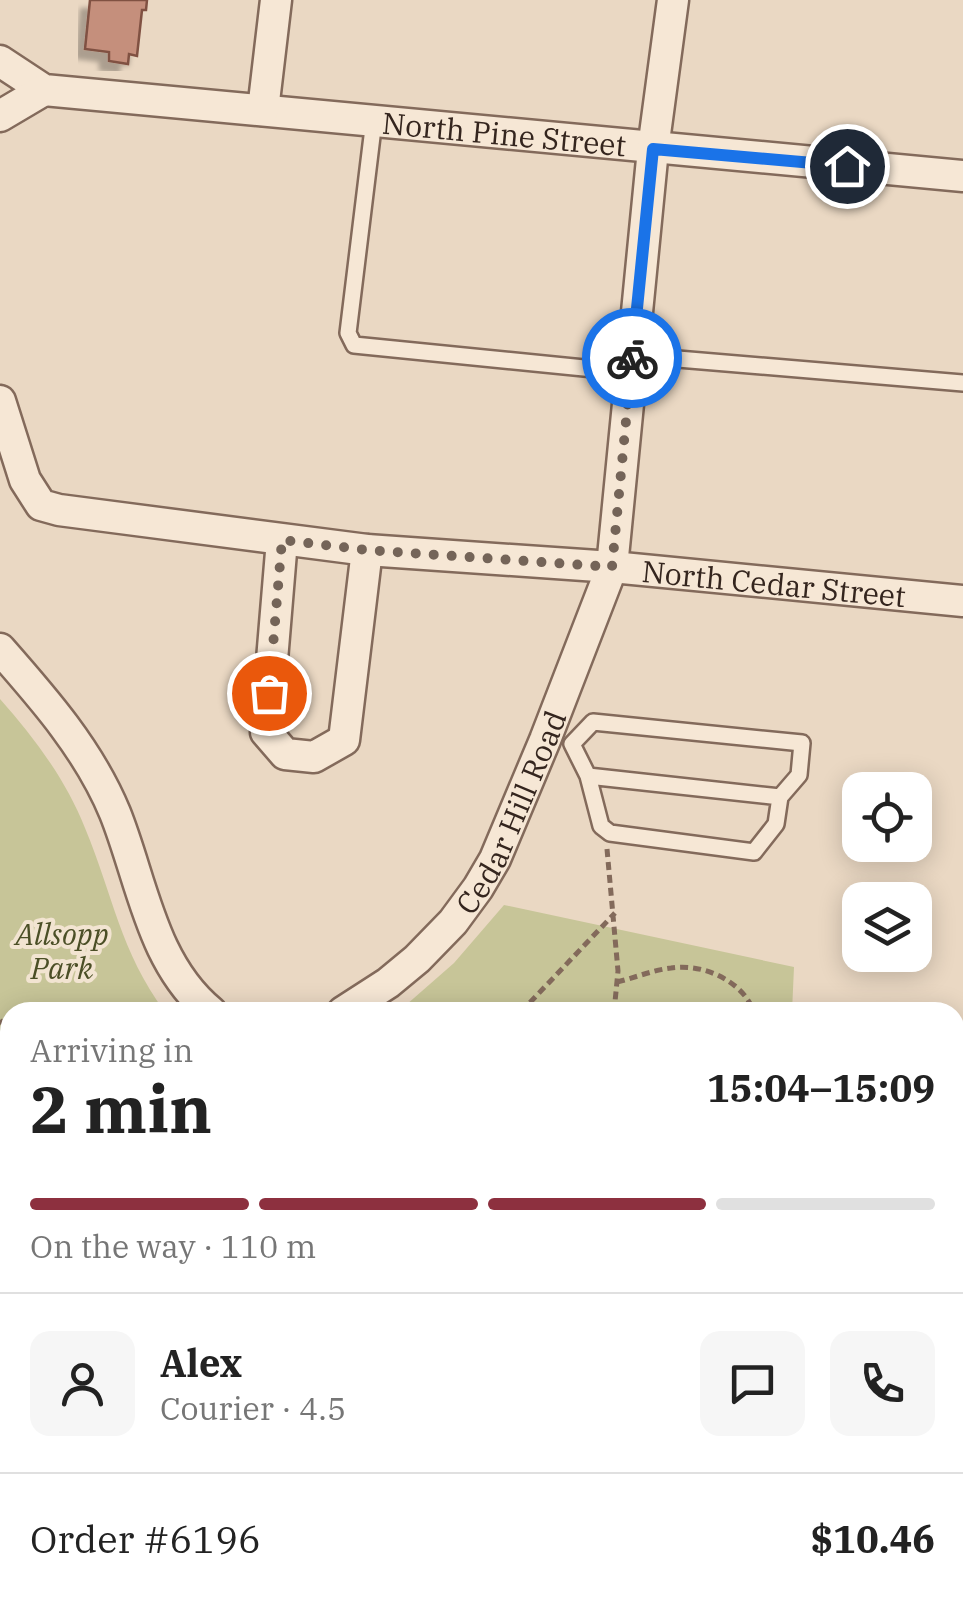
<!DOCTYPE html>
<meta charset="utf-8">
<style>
:root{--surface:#fff;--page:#f6f6f6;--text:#222;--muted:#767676;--line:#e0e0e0;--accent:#8d303f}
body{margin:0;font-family:"IBM Plex Serif",serif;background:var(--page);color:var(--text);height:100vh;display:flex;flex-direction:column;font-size:38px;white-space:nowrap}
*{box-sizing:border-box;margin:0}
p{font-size:32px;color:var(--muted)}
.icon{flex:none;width:55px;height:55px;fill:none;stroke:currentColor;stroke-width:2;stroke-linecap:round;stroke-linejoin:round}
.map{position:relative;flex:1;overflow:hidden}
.panel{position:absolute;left:0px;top:1002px;width:965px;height:622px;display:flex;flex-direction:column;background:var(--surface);border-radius:30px 30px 0 0;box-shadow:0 5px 25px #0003}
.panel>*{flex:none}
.tools{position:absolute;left:842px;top:772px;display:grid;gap:20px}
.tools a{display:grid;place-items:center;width:90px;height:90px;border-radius:20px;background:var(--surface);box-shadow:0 5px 25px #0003;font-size:50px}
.pin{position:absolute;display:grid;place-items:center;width:85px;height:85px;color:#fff;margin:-42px;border:5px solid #fff;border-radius:50%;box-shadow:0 2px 10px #0007}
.courier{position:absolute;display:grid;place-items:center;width:100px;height:100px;margin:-50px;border:8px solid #1a73e8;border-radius:50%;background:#fff;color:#222;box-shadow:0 2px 12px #0007}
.overview em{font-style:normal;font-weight:700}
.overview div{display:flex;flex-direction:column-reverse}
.overview{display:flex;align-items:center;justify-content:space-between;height:170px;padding:0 30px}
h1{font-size:65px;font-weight:700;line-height:75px}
.bar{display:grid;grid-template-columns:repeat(4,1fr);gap:15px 10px;align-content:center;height:120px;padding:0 30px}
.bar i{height:12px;border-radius:8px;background:var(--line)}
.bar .current{background:var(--accent)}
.bar p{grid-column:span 4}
.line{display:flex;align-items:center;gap:25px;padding:0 30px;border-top:2px solid var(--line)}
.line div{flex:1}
.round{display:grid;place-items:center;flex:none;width:105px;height:105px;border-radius:20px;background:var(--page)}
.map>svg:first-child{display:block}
.green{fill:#c7c598}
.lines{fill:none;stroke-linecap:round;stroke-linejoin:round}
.stream{stroke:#6c8a7e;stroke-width:8}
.building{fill:#c58f7b;stroke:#805143;stroke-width:2.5;filter:url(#shadow)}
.service-casing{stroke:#836a5b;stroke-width:20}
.minor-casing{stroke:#836a5b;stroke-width:35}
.tertiary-casing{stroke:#836a5b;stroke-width:42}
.path{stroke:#836a5b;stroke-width:5;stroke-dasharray:8 5;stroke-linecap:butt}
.service{stroke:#f6e7d5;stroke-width:15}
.minor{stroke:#f6e7d5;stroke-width:30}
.tertiary{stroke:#f6e7d5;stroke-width:38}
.done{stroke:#746458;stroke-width:10;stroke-dasharray:0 18}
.route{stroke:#1a73e8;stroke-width:12}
.labels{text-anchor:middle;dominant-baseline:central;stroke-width:8;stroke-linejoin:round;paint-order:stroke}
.street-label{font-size:30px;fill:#34251e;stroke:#f2e4d1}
.park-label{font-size:30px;font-style:italic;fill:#4b4f26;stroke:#f2e4d1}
</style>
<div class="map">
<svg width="963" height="1624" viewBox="0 0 963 1624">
<defs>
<filter id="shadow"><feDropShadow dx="-9" dy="9" stdDeviation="2.5" flood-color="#0004"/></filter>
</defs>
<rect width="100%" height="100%" fill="#ead8c3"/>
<path class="green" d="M0 699C34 737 66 780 85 828 113 895 120 951 165 1012H10V1615H711L709 1624H0Z
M504 905 794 967 792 1012H398L454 963Z"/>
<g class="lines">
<path class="stream" d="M0 1390 10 1405
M37 1624V1615"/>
</g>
<path class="building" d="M90 0H147L146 10H142L137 56 129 54 128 64 109 61V52L85 49Z"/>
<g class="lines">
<g class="service-casing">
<path id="service" d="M374 120 348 333 354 345 614 371 632 358 654 357 963 383
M593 722 802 743 799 775 780 797 776 824 754 852 610 833 601 826 588 776 572 744Z
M588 776 780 797"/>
</g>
<g class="minor-casing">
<g id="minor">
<path id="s1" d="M0 61 44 90 963 176"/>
<path d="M263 110 276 0"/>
<path d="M0 116 44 90"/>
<path id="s2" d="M0 401 25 480 41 505 59 510 367 550 612 567 963 601"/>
<path d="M282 540 266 732 285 754 314 757 344 740 367 550"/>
<path d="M0 649C44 699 89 750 115 813 142 880 151 963 211 1012"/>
<path id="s3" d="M343 1012 388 983 417 959 453 922 478 888 495 859 545 740 612 567 653 149 673 0"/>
</g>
</g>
<g class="tertiary-casing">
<path id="tertiary" d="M955 1063 963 1042
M741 1624 744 1615"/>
</g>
<path class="path" d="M607 849 618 971 614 1012
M617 982C634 978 653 970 671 968 703 963 743 981 754 1012
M521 1012 615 913
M0 1020 10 1033
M0 1270 10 1282
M146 1615 152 1624
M176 1624 182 1615
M364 1624H384
M643 1624 645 1615"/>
<use href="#service" class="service"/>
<use href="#minor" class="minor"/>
<use href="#tertiary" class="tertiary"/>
</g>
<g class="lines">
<path class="done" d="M269 693 282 540 367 550 612 567 632 358"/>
<path class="route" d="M632 358 653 149 847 166"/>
</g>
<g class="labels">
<g class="street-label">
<text stroke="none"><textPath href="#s1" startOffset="515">North Pine Street</textPath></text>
<text stroke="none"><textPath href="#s2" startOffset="850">North Cedar Street</textPath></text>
<text stroke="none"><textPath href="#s3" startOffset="268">Cedar Hill Road</textPath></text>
</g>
<g class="park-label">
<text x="62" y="933">Allsopp<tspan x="62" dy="34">Park</tspan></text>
</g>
</g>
</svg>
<div class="tools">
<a><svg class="icon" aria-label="locate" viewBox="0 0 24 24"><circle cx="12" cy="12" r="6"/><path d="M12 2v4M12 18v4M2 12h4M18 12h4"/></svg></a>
<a><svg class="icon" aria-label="layers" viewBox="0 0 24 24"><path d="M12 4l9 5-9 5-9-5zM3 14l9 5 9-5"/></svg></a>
</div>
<div class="pin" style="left:269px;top:693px;background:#ea580c"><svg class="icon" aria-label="bag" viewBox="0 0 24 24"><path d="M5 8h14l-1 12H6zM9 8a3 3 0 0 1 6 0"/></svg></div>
<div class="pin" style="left:847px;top:166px;background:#1f2937"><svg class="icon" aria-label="home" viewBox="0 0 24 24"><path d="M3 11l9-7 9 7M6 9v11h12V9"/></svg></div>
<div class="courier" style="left:632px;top:358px"><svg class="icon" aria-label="bike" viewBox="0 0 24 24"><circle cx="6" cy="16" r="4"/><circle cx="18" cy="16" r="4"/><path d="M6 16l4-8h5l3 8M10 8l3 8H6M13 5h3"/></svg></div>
<section class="panel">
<div class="overview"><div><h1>2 min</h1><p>Arriving in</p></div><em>15:04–15:09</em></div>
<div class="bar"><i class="current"></i><i class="current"></i><i class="current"></i><i></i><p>On the way · 110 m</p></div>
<div class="line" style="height:180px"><a class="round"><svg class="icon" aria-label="person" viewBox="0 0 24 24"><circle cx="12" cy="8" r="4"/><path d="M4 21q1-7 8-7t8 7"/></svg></a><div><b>Alex</b><p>Courier · 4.5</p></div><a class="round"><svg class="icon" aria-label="chat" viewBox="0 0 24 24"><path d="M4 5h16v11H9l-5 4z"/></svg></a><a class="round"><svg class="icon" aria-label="phone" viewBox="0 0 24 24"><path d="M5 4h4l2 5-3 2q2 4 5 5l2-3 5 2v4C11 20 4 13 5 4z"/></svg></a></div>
<div class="line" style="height:130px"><div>Order #6196</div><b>$10.46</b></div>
</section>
</div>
